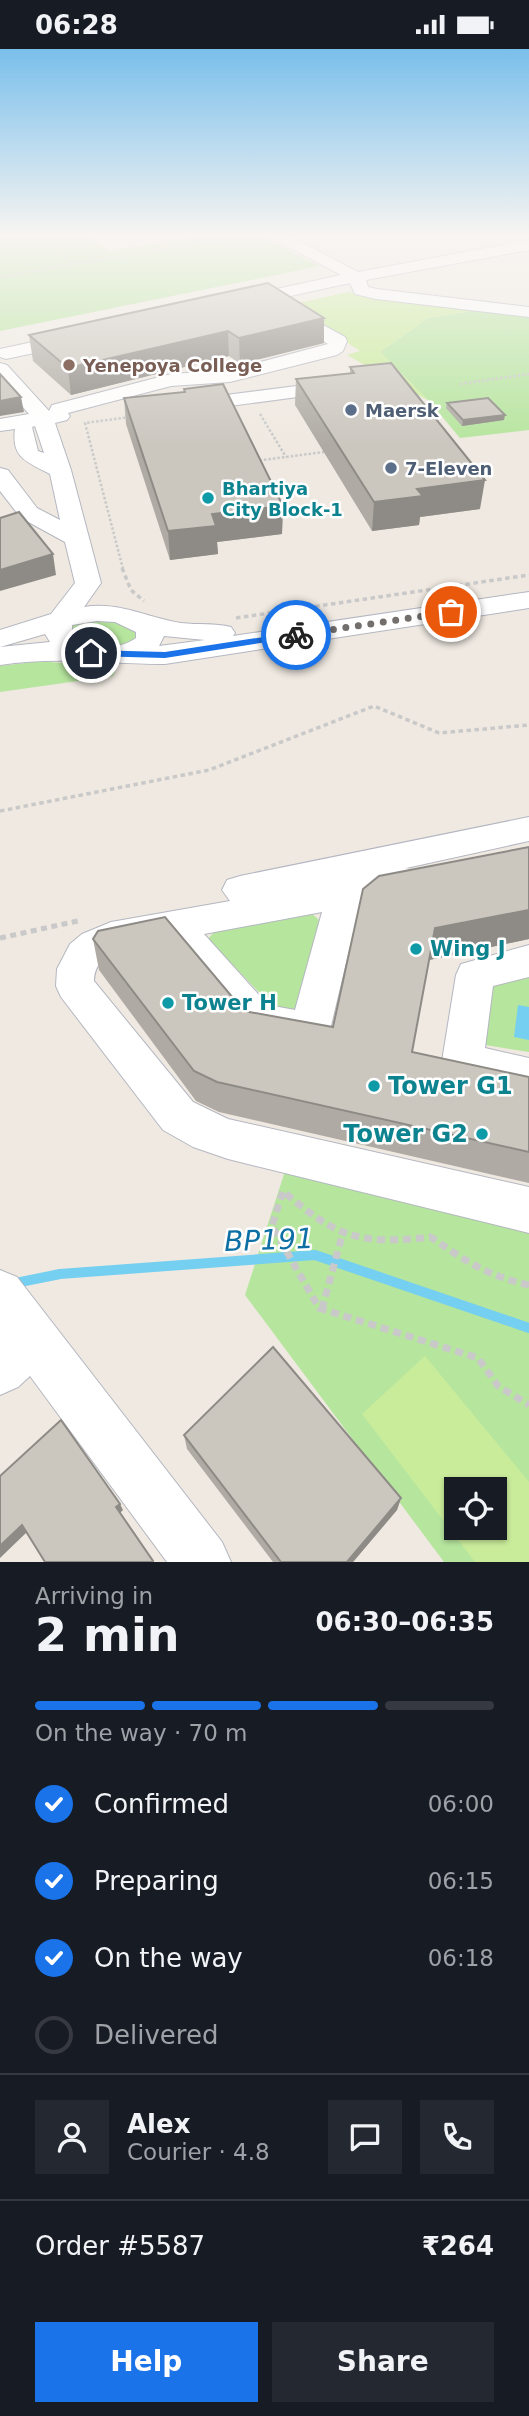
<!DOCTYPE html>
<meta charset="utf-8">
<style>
:root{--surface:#171b24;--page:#242831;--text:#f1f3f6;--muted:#9ea1a6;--line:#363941;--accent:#1a73e8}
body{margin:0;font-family:"DejaVu Sans",sans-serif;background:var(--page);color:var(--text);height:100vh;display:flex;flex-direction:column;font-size:26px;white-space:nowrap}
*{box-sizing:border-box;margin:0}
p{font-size:23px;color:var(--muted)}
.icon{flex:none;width:38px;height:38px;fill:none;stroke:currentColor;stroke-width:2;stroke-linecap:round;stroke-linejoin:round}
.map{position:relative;height:1513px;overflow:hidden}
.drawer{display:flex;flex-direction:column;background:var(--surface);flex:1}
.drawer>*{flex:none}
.buttons{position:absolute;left:444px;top:1428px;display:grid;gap:14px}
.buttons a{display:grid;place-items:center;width:63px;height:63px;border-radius:0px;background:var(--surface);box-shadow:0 2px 5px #0004;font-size:35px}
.pin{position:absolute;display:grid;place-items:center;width:60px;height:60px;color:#fff;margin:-30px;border:4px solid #fff;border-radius:50%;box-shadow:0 2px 7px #0007}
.courier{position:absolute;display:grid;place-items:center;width:70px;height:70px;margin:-35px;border:5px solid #1a73e8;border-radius:50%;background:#fff;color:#222;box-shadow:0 2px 9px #0007}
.overview em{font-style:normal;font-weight:600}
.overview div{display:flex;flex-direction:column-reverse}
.overview{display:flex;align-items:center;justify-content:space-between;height:119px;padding:0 35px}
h1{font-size:46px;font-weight:600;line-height:52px}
.bar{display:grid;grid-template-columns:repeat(4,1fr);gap:10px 7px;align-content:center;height:84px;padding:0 35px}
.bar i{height:9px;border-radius:5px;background:var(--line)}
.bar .on{background:var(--accent)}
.bar p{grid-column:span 4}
.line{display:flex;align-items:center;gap:18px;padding:0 35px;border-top:2px solid var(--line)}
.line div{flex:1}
.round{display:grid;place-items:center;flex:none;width:74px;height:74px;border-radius:0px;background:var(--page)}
ol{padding:0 35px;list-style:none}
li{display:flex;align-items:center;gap:21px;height:77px}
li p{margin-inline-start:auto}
li .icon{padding:7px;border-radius:50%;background:var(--accent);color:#fff;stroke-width:4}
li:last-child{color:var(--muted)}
li i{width:38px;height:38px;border:4px solid var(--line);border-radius:50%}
.button{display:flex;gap:14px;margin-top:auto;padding:14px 35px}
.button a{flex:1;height:80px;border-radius:0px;background:var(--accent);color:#fff;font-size:28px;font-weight:600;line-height:80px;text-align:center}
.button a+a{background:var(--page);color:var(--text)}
.status{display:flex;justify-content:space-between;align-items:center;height:49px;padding:0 35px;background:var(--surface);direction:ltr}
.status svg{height:19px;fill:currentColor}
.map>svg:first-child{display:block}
.green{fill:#b6e59e;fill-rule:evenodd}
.pitch{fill:#c9ec9a;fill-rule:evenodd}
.water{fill:#75cff0}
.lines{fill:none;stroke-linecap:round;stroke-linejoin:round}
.stream{stroke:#75cff0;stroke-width:10}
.minor-casing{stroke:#b4b7c1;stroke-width:2}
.path-far3{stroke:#c9c9c9;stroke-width:2.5;stroke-dasharray:2.5 2;stroke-linecap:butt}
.path-far2{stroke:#c9c9c9;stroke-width:3.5;stroke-dasharray:4.5 3.5;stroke-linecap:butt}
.path-far1{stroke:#c9c9c9;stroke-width:5;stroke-dasharray:6 4.5;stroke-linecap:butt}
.path{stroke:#c9c9c9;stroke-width:7;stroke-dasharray:8 5;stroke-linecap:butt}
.minor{fill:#fff;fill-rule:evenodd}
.wall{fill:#afaba4}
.shaded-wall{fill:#8e8b86}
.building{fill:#cbc7bf;stroke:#8e8b86;stroke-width:2}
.route{fill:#1a73e8}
.done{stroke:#726f6d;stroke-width:7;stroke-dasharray:0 12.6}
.education-dot{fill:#8d6e63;stroke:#fff;stroke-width:2.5}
.service-dot{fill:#5c6f8a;stroke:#fff;stroke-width:2.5}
.culture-dot{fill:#0f9aa8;stroke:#fff;stroke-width:2.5}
.labels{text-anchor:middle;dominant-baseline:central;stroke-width:5;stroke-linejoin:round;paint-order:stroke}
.far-education-label{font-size:18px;font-weight:bold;fill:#785e54;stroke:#fff;text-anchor:start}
.far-service-label{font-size:18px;font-weight:bold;fill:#4e5e75;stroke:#fff;text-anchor:start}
.far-culture-label{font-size:18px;font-weight:bold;fill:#0d838f;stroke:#fff;text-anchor:start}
.culture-label{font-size:21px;font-weight:bold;fill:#0d838f;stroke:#fff;text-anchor:start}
.near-culture-label{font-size:24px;font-weight:bold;fill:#0d838f;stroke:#fff;text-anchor:start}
.near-water-label{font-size:28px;font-style:italic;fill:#0d6fa3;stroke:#fff}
</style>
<div class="status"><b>06:28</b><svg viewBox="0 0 49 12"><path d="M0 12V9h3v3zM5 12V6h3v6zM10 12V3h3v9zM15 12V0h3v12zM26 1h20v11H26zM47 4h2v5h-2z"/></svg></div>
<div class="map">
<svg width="529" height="1513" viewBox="0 0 529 1513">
<rect width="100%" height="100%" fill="#efe9e1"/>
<path class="green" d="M0 185H84L109 202 213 185H257L320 217 0 282Z
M477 261 529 268V381L460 389 429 352 380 303 428 269Z
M84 569 131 575 144 589C112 599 103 601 72 585V576Z
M42 612 116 620 113 627 0 643V617Z
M311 864 324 875 294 964 274 959 208 890 214 883Z
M529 926V1003L479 995 484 937Z
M286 1119 529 1175V1513H444L245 1246ZM457 1440H495V1479H457Z"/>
<path class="pitch" d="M348 243 477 261 428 269 380 303 429 352 347 306 360 302 290 256Z
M425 1307 529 1433V1513H475L362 1365ZM495 1440V1479H457V1440Z"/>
<path class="water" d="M518 956 529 958V991L514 988Z"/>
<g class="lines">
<path class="stream" d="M0 1237 60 1225 315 1206 529 1279"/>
<g class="minor-casing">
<path id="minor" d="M268 185H286L358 223 529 191V201L366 231 368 238 377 240 529 258V268L376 250 355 245 350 234 240 258 234 257 231 253 234 249 341 226 270 188Z
M285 255 345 288 347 292 343 302 337 306 230 333 171 337 68 364 70 367 67 371 55 374 71 421 101 534 84 558C119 552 148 569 181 574 198 576 215 574 231 578L235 584 233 587 529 543V559L165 615C109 615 55 607 0 616V581L51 565 75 534 65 493 21 469 0 442V419L8 421 37 459 60 471 50 425C27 413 11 409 15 380L0 382V370L29 365 0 332V314L7 316 49 362 52 356 171 325 230 321 328 295 279 264 276 260ZM35 377 44 404 38 402 32 378ZM97 572 115 573 136 583V589C117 603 90 599 72 584V576ZM45 585 50 593 0 598ZM164 587 205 591 159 597Z
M74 284 83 290 81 294 6 310 0 308V300Z
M328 333 335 335 338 339 335 343 186 363 179 361 176 357 179 353 186 351Z
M529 768V792L388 823 406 819 419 823 424 833 419 843 360 855 330 981 324 993 310 998 242 983 166 892C140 897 95 897 94 932L193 1053 228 1070 529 1138V1184L228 1110 193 1098 163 1081 61 948 56 937 57 920 70 895 82 885 111 873 230 852 222 841 227 831 240 827ZM322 863 295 961 268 956 204 885Z
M529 896V928L493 937 485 999 529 1009V1047L448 1025 442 1012 456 926 461 915Z
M0 1221 17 1228 222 1493 231 1513H167L30 1327 18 1338 0 1346Z"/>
</g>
<path class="path-far3" d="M41 185 74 215 249 185
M0 228 73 215
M460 335 529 325
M260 365 286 408
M255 412 324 403
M123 520 85 374 130 368"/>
<path class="path-far2" d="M122 519 131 541 144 552
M236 569 529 526
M0 762 209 721 374 657 439 684 529 676"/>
<path class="path-far1" d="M0 889 82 871"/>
<path class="path" d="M529 1236C488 1227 465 1212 431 1188 360 1196 337 1189 283 1142L272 1177 319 1259 478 1309 498 1337 529 1356
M322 1260 343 1183"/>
<use href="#minor" class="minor"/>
</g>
<path class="wall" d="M324 269V294L240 315 229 307 71 346 33 312 29 286Z
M350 318 480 460 420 468 419 476 372 482 295 356 296 330 350 324Z
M184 340 283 457 282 485 217 493 218 505 170 511 126 375 124 349 184 343Z
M447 354 504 371 462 377 446 359Z
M529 798V890L429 911 412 1003 529 1028V1134L219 1063 196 1052 99 921 93 890 244 962 333 978Z
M184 1386 401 1449 397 1461 353 1513H273L187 1400Z"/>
<path class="shaded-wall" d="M324 269V294L240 315 239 289Z
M228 282 229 307 71 346 68 319Z
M21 348 24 363 0 367V352Z
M505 366 504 371 462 377 463 371Z
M485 431 480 460 420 468 419 476 372 482 374 453 417 440Z
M283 457 282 485 217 493 218 505 170 511 168 482 212 465Z
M53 505 56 526 0 542V521Z
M529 861V890L429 911 435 879Z
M401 1449 397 1461 353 1513H347Z
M120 1455 123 1461 119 1465 116 1458Z
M22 1476 27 1483 0 1509V1497Z"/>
<path class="building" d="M268 234 324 269 239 289 228 282 68 319 29 286Z
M391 314 485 431 417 440 423 447 374 453 296 330 354 324 350 318Z
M0 325 21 348 0 352Z
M223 335 283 457 212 465 216 477 168 482 124 349 185 343 184 340Z
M488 349 505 366 463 371 447 354Z
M19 463 53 505 0 521V469Z
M529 798V861L435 879 412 1003 529 1028V1103L217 1033 194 1022 93 890 98 882 165 868 244 962 333 978 363 840 379 827Z
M273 1298 401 1449 347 1513H281L184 1386Z
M61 1371 120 1455 116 1458 153 1512 152 1513H45L22 1476 0 1497V1427Z"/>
<linearGradient id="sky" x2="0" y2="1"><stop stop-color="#7abfeb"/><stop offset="0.47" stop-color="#f8f5f2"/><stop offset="1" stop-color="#f8f5f2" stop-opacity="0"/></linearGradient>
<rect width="529" height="396" fill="url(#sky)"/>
<path class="route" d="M296 583 300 586 299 588 165 609 91 607 86 604 91 601 165 603Z"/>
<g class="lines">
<path class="done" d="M296 586 451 563"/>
</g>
<circle class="education-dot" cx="69" cy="316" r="7"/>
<g class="service-dot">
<circle cx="351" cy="361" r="7"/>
<circle cx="391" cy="419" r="7"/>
</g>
<g class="culture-dot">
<circle cx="208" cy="449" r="7"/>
<circle cx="416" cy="900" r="7"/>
<circle cx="168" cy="954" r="7"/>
<circle cx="374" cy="1037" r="7"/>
<circle cx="482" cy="1085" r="7"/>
</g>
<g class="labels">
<g class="far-education-label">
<text x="83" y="316">Yenepoya College</text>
</g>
<g class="far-service-label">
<text x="365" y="361">Maersk</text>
<text x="405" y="419">7-Eleven</text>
</g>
<g class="far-culture-label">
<text x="222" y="439">Bhartiya<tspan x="222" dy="21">City Block-1</tspan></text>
</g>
<g class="culture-label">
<text x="430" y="900">Wing J</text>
<text x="182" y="954">Tower H</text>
</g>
<g class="near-culture-label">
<text x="388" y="1037">Tower G1</text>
<text x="468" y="1085" text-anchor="end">Tower G2</text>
</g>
<g class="near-water-label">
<text transform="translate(269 1191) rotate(-2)">BP191</text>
</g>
</g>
</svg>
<div class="buttons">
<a><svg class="icon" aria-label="locate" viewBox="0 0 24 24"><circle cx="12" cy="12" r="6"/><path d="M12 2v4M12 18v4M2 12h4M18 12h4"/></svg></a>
</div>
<div class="pin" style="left:451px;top:563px;background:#ea580c"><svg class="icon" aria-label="bag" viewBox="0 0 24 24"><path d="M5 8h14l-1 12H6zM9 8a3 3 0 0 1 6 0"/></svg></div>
<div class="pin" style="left:91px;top:604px;background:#1f2937"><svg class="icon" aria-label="home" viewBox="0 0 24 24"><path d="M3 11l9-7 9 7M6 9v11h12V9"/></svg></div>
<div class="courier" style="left:296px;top:586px"><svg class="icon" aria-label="bike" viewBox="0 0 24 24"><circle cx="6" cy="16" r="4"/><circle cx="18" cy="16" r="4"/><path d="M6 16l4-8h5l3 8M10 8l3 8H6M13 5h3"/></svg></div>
</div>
<section class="drawer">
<div class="overview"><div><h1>2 min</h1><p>Arriving in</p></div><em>06:30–06:35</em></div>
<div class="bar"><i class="on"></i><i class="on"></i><i class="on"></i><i></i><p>On the way · 70 m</p></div>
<ol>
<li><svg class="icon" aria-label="check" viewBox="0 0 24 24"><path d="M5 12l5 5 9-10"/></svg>Confirmed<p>06:00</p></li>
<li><svg class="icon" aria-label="check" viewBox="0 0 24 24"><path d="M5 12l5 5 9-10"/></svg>Preparing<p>06:15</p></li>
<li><svg class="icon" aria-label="check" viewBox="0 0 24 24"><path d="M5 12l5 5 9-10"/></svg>On the way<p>06:18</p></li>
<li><i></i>Delivered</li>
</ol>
<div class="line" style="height:126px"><a class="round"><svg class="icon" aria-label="person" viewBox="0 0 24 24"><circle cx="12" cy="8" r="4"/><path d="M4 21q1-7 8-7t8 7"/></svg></a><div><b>Alex</b><p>Courier · 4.8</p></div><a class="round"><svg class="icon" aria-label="chat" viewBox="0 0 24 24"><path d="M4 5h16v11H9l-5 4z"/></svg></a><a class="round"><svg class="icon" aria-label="phone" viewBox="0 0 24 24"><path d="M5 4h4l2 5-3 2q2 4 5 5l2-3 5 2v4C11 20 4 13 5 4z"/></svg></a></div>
<div class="line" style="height:91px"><div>Order #5587</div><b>₹264</b></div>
<div class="button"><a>Help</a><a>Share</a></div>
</section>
